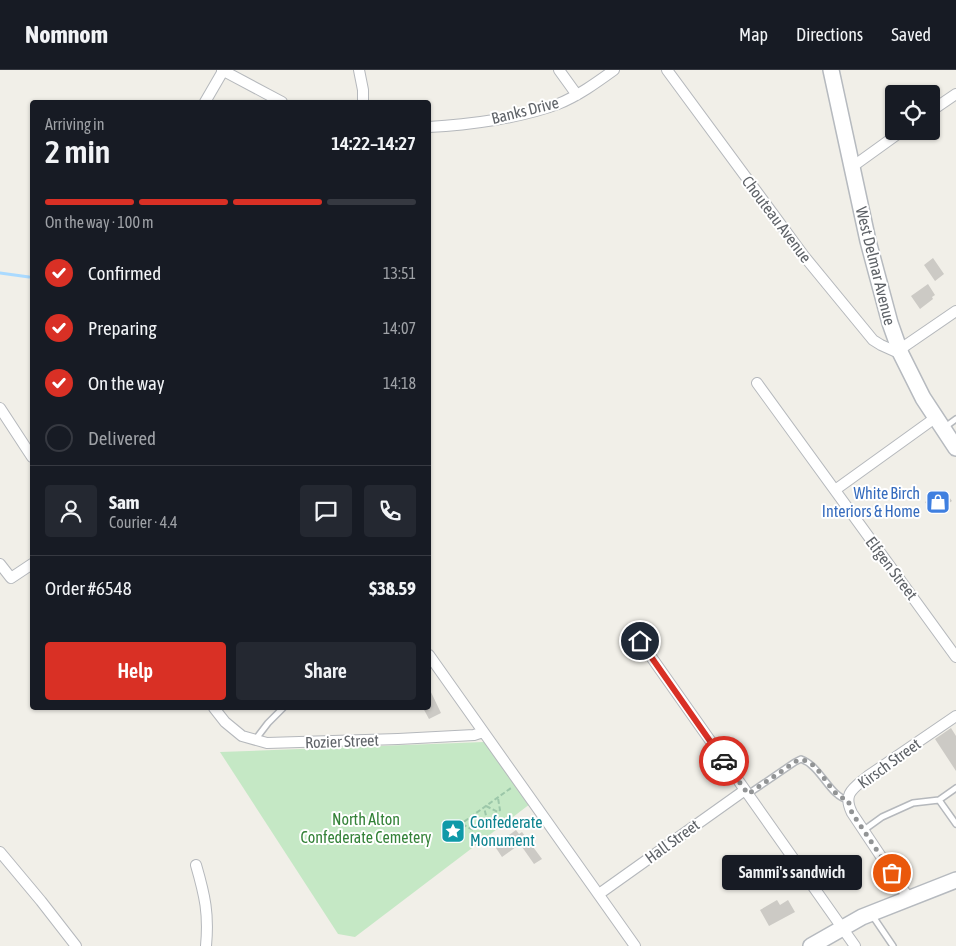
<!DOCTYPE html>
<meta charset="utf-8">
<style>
:root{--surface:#171b24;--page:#242831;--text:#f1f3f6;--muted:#9ea1a6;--line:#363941;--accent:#d93025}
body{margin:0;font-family:"Asap Condensed",sans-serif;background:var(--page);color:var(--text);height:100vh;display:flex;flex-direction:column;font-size:19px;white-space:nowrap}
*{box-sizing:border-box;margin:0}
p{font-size:16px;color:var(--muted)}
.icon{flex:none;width:28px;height:28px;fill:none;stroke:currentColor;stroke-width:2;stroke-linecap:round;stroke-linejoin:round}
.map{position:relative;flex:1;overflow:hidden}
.panel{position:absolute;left:30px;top:30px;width:401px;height:610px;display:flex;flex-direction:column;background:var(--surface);border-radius:5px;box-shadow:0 1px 4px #0004}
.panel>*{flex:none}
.tools{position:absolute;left:885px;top:15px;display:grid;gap:10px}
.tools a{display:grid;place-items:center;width:55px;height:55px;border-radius:5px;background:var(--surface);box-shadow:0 1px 4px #0004;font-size:25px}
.pin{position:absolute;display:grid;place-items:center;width:42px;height:42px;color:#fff;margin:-21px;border:2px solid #fff;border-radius:50%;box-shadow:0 1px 5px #0007}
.courier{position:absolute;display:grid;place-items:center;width:50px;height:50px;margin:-25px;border:4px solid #d93025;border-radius:50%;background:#fff;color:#222;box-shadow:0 1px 6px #0007}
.bubble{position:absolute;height:35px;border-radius:5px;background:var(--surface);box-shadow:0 1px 4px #0004;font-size:16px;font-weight:600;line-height:35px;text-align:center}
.overview em{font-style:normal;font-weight:600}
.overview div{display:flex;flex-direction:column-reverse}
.overview{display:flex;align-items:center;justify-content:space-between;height:85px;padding:0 15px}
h1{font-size:32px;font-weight:600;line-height:38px}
.bar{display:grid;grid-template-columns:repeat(4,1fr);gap:8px 5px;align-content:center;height:60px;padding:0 15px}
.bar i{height:6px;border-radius:4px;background:var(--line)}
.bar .current{background:var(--accent)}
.bar p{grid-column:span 4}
.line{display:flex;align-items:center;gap:12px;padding:0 15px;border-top:1px solid var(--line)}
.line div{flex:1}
.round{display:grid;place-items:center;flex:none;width:52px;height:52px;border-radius:5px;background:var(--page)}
ol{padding:0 15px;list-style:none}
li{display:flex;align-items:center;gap:15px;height:55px}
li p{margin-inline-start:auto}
li .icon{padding:5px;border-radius:50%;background:var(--accent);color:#fff;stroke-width:4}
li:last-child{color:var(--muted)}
li i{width:28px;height:28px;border:2px solid var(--line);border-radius:50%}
.button{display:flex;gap:10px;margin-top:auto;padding:10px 15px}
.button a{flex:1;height:58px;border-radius:5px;background:var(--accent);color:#fff;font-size:20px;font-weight:600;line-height:58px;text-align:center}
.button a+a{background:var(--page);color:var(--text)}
header{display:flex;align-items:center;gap:30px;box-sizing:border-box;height:70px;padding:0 25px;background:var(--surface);border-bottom:1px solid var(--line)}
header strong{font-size:24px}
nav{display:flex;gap:28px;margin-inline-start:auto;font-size:18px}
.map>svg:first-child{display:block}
.green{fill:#c5e8c5}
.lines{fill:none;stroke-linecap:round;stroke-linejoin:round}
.stream{stroke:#aadaff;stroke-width:3}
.building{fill:#cccac5}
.lane-casing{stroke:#b5b8bc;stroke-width:8}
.street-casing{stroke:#b5b8bc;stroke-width:12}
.secondary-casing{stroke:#b6babf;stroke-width:18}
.path{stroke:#9cc7a9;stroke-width:2;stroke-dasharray:5 2.5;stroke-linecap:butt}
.lane{stroke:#fff;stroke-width:5}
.street{stroke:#fff;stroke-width:10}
.secondary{stroke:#fff;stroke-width:15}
.done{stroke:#929495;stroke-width:5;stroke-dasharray:0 9}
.route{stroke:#d93025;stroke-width:6}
.labels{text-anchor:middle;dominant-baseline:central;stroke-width:4;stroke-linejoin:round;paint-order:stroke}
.street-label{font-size:16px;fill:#5f6368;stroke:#fff}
.shop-label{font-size:16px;fill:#366cbe;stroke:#fff;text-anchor:end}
.park-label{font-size:16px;fill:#348238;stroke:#fff}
.culture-label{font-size:16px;fill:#0d838f;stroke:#fff;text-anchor:start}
</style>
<header>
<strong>Nomnom</strong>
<nav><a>Map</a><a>Directions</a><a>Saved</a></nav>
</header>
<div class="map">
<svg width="956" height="876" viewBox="0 0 956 876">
<rect width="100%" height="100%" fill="#f1efe8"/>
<path class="green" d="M484 672 530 734 355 867 338 864 220 682Z"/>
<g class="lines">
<path class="stream" d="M0 203 29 207"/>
</g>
<path class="building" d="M933 188 944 204 935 211 924 195Z
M928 214 935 225 932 227 933 229 920 239 911 226Z
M944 420 952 431 933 444 925 432Z
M429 618 441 643 429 649 423 638H429Z
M951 658 956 666V701L935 669Z
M516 760 519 764 522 762 542 789 534 794 520 774 502 787 496 778 504 773 502 770Z
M777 830 780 835 788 830 795 842 769 856 760 840Z"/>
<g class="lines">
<g class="lane-casing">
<path id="lane" d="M945 357 956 349
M255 670 268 653 283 638
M956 718 939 730 956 754
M748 724 795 692 801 689C821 696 829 726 848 730
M864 760 882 747 913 733 939 730
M872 845 893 876"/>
</g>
<g class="street-casing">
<path id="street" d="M222 0 282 32
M359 0 363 20V32
M559 0 577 25
M667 0 804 186 873 270 881 275 901 284
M205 32 223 1
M931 41 956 24
M429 57C468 55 521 48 558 34 578 26 596 13 614 0
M852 97 902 61
M899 280 956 241
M757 313 956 587
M0 338 32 387
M835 420 935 348
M0 494 11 508 32 494
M640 571 855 876
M429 585 635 876
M214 638 225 652 242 666 267 673 398 669 474 665 483 662
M0 782 41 831 76 876
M196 795C205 826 209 844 206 876
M599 824 745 720
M908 827 852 743C842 723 854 718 868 706L956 646"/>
</g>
<g class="secondary-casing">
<path id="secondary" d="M831 0 868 171 890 253 901 284 923 328 956 378
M811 876 862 847 956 810"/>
</g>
<path class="path" d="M486 736 498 742 500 740 498 728
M471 747 485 752 487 750 484 737
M455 752 463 762 453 770 445 759Z
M462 754 473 760 475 759 470 748
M458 756 511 718"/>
<use href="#lane" class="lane"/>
<use href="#street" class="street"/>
<use href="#secondary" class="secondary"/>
</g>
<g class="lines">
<path class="done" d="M724 691 748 724 798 690C821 688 827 726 848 730L852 743 892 803"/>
<path class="route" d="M640 571 724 691"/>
</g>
<defs>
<g id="shop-square" transform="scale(1.25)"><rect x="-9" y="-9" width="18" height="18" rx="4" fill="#3f7fe0" stroke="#fff"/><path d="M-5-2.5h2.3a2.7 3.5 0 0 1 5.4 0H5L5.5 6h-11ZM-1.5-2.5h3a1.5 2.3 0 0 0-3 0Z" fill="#fff"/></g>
<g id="sight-square" transform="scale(1.25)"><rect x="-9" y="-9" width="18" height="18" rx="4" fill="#0f9aa8" stroke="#fff"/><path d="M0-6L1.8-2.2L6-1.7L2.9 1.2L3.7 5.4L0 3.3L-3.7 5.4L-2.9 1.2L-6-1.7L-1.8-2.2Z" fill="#fff"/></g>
</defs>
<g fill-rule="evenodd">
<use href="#shop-square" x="938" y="432"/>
<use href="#sight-square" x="453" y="761"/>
</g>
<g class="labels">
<g class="street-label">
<text transform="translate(525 40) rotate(-14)">Banks Drive</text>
<text transform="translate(777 149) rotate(53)">Chouteau Avenue</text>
<text transform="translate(876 196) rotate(76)">West Delmar Avenue</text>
<text transform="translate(892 498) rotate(53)">Elfgen Street</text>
<text transform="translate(342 671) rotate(-2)">Rozier Street</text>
<text transform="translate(889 693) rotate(-36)">Kirsch Street</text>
<text transform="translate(672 771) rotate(-36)">Hall Street</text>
</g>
<g class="shop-label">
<text x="920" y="423">White Birch<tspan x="920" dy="18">Interiors &amp; Home</tspan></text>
</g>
<g class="park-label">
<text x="366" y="749">North Alton<tspan x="366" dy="18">Confederate Cemetery</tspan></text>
</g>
<g class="culture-label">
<text x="470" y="752">Confederate<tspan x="470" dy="18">Monument</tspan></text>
</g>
</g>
</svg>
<div class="tools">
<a><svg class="icon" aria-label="locate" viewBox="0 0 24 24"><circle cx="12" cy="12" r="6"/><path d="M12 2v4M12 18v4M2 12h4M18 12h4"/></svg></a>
</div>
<div class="pin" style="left:892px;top:803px;background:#ea580c"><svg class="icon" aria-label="bag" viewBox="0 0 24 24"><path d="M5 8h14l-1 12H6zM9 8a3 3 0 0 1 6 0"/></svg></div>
<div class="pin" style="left:640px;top:571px;background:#1f2937"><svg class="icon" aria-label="home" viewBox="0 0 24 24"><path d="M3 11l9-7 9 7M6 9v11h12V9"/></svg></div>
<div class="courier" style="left:724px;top:691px"><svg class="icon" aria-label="car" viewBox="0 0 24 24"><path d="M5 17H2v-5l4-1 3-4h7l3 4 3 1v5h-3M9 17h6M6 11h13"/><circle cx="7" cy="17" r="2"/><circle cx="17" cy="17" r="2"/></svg></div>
<div class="bubble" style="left:722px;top:785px;width:140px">Sammi's sandwich</div>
<section class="panel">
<div class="overview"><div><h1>2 min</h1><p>Arriving in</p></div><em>14:22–14:27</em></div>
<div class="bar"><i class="current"></i><i class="current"></i><i class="current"></i><i></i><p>On the way · 100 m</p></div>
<ol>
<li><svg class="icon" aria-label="check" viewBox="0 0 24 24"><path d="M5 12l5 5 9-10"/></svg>Confirmed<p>13:51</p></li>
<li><svg class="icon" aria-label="check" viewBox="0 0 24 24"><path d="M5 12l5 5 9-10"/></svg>Preparing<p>14:07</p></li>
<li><svg class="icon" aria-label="check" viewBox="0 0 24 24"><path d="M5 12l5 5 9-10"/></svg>On the way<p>14:18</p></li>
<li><i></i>Delivered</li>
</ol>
<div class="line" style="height:90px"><a class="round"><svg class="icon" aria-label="person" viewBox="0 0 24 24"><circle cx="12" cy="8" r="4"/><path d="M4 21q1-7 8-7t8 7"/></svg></a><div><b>Sam</b><p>Courier · 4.4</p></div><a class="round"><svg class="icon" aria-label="chat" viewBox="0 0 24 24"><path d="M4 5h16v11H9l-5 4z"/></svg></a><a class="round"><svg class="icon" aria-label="phone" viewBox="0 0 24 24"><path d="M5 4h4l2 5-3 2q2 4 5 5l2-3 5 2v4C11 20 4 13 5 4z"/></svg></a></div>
<div class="line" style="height:65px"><div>Order #6548</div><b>$38.59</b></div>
<div class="button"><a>Help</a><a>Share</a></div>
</section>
</div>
